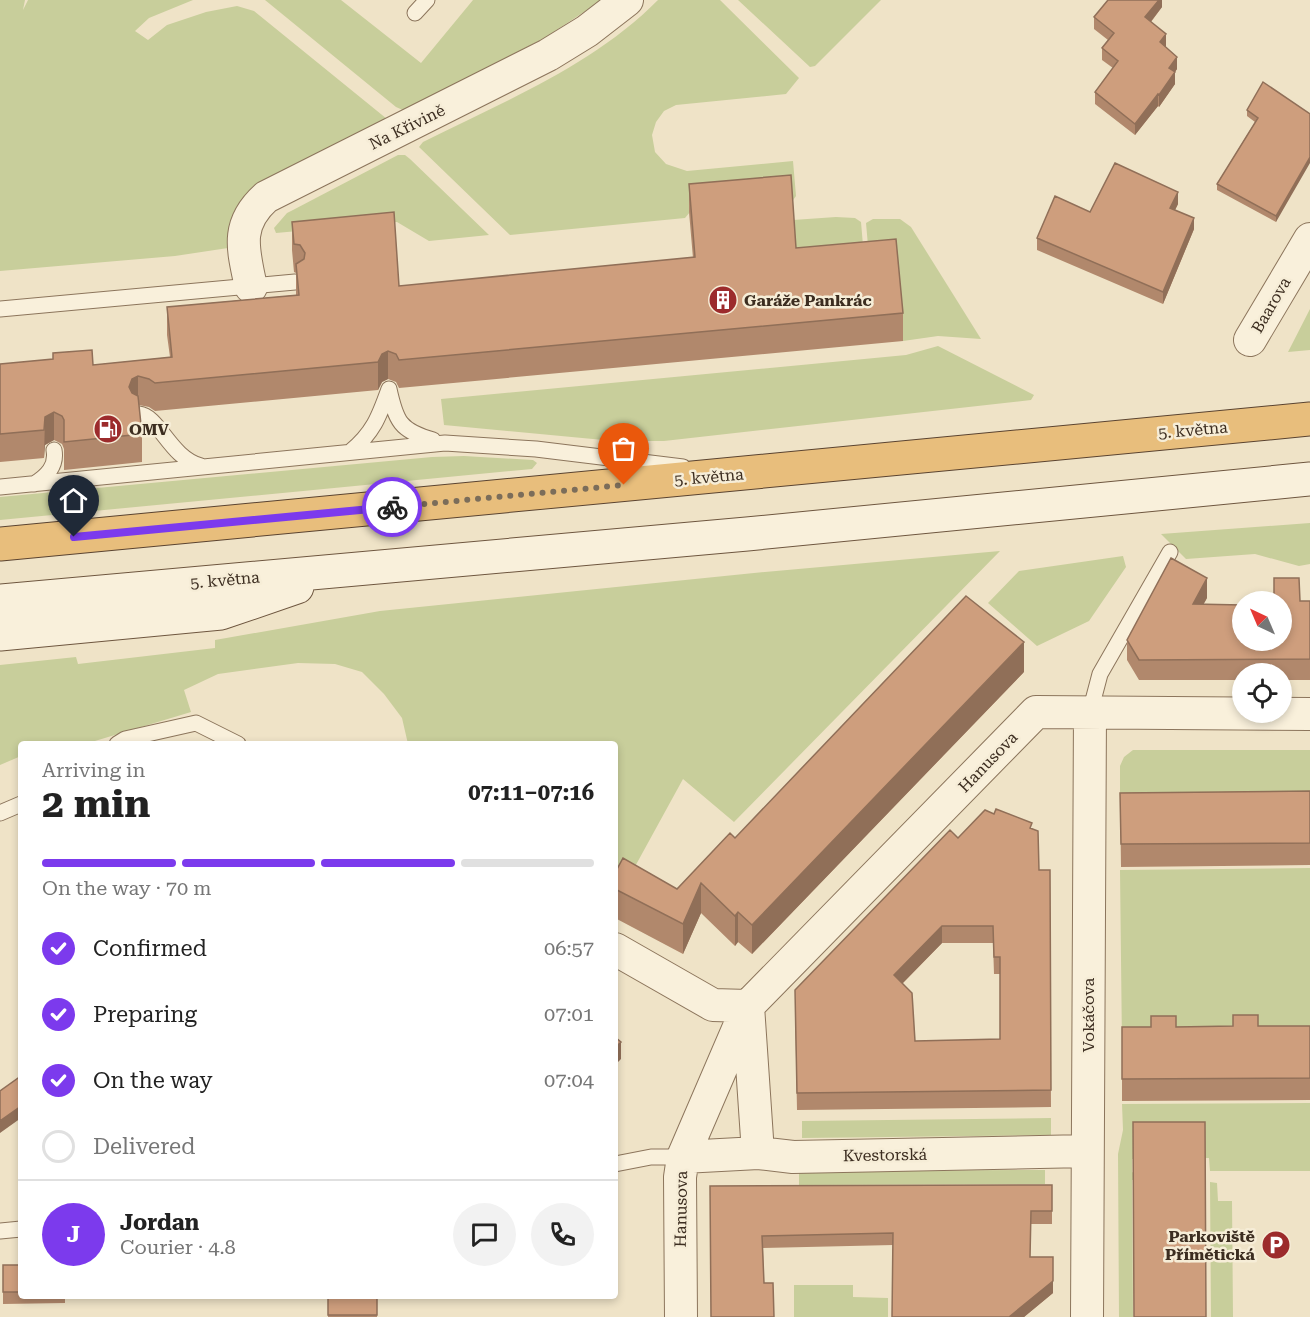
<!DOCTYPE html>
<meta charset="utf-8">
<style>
:root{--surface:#fff;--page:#f2f2f2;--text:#222;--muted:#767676;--line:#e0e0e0;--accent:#7c3aed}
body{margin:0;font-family:"Roboto Serif",serif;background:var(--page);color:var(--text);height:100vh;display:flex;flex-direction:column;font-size:22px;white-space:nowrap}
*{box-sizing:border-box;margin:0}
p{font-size:20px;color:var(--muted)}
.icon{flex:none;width:33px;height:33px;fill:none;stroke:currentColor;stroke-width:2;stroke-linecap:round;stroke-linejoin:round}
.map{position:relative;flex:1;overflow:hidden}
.drawer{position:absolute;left:18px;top:741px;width:600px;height:558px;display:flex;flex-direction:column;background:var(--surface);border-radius:6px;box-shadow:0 3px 9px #0003}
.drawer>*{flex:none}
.needle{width:39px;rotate:316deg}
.buttons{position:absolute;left:1232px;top:591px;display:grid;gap:12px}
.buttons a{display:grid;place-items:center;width:60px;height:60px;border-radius:50%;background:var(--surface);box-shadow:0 3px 9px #0003;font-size:30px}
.pin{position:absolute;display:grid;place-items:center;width:51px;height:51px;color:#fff;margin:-62px -26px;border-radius:50% 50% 50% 0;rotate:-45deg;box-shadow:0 0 6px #0007}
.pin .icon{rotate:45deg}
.courier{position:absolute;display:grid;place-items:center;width:60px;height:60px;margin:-30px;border:4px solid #7c3aed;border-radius:50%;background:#fff;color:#222;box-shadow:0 2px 8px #0007}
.summary em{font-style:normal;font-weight:700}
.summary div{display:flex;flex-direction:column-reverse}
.summary{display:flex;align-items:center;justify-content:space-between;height:102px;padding:0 24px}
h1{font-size:39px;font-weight:700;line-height:45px}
.bar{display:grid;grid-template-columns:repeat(4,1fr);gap:9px 6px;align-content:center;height:72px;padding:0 24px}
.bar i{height:8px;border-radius:4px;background:var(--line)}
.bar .active{background:var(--accent)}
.bar p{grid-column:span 4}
.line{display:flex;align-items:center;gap:15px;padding:0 24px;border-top:2px solid var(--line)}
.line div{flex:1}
.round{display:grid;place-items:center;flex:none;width:63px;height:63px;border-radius:32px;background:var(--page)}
ol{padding:0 24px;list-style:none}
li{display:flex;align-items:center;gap:18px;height:66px}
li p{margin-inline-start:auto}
li .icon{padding:6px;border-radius:50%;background:var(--accent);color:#fff;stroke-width:4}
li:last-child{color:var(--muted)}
li i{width:33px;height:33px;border:3px solid var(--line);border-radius:50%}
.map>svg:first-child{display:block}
.green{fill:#c8ce9b}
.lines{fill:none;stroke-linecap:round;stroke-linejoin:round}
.service-casing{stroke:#8c755c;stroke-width:17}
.minor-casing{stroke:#8c755c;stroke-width:34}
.secondary-casing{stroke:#6e563f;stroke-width:35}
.trunk-casing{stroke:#5a4330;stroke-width:35}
.service{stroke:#f9f0db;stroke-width:15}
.minor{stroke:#f9f0db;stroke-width:32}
.secondary{stroke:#f9f0db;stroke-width:33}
.trunk{stroke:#e8be7c;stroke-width:33}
.wall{fill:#b1886c;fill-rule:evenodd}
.shaded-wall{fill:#906f58}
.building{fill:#ce9e7d;stroke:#906f58;stroke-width:1.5;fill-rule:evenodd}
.done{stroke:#7b6d5a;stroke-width:6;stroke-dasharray:0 10.8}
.route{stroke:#7c3aed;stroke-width:8}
.labels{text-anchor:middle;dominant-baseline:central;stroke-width:5;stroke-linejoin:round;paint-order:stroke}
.street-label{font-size:16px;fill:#3c2d20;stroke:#f6edd7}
.poi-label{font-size:16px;font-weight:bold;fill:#3c2d20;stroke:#f6edd7;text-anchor:start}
</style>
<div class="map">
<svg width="1310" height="1317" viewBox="0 0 1310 1317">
<rect width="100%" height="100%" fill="#efe3c7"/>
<path class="green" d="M0 0H25L23 10 28 0H193L149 18 135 31 148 40 167 25 206 12 237 6 254 11 387 119 234 225 228 248 175 256 0 271Z
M265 0H341L421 63 473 0H602L546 37 405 111 396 107Z
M658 0H720L799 78 786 94 676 105 664 111 656 122 652 135 655 152 666 164 687 171 793 161 796 196 791 203 690 212 685 218 510 235 419 147 423 142C503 102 594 65 658 0Z
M738 0H881L815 66 810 67Z
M398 155H405L410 159 489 235 429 241 397 222 276 233 274 228 287 213 293 210Z
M836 217 855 218 861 222 865 269 796 276 793 220Z
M873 219H900L911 227 981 339 938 336 903 341 896 267 870 268 866 223Z
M1310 309V350L1288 352Z
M938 346 1034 395 1031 400 664 441H614L444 425 441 399 906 355Z
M464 456 533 460 537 463 532 469 0 520V497L432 457Z
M1310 523V564L1299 566 1255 554 1186 559 1161 534Z
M1000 551 734 822 683 779 615 903V744H408L402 718 384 694 362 672 335 664 298 663 218 674 184 690 191 712 85 744H21V756L0 765V665L76 657 78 664 215 648V640L380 611 754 573Z
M1123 556 1126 567 1089 621 1037 646 988 603 1019 571Z
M1133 750H1310V811L1120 813V766L1124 757Z
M1310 868V1045L1122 1047 1120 870Z
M1310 1103V1171H1210L1209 1158 1132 1159V1172L1134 1173 1135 1180H1132L1133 1317H1119L1118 1154 1123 1130 1122 1104Z
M1051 1118V1135L802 1138V1121Z
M1045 1170V1184L799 1185V1171Z
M1210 1182 1217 1183 1218 1201H1232L1233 1317H1211Z
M794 1285H853V1297L888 1298V1317H794Z"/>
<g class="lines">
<g class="service-casing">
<path id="service" d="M415 13 427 0
M0 309 295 282
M139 414C159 416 170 458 201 466
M350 452C373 433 379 417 389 389 396 421 400 431 433 440
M34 484C47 476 57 466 54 450
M0 487 445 443 536 449 683 467
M1090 712 1100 674 1170 552
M117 744 125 739 196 723 238 744
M0 813 21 804
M615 1164 651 1157H683
M0 1231 21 1229"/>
</g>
<g class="minor-casing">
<path id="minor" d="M251 287C243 249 235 225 266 197L548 55 587 31 627 0
M1250 340 1310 239
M615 949 713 1005 748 1006 758 1153
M683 1157 758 1153 793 1157 1087 1151
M681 1317 680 1177 683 1157 748 1006 1036 712 1310 714
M1087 1317 1090 712"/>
</g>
<g class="secondary-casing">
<path id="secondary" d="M0 601 747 534 1310 479
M0 634 221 613 297 587"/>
</g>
<g class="trunk-casing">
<path id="trunk" d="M0 544 1310 419"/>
</g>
<use href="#service" class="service"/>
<use href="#minor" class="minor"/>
<use href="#secondary" class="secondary"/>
<use href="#trunk" class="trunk"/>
</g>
<path class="wall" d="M1162 0V7L1151 22 1166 46 1165 47 1177 69 1175 72V84L1159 107 1158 106 1135 135 1095 104V92L1113 68 1102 60V48L1108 40 1094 29V17Z
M1247 110 1310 114 1276 222 1217 190V184L1255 122 1247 116Z
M689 184 903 313V341L399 388 396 382 388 379 382 382 378 390 155 411 149 407 139 405 142 434V462L64 470V449L62 444 54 440 45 445 44 458 0 462V364L93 365 170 357 167 335V307L296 295V273L294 272 292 250V222L399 286 693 258 689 212Z
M1178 204 1175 210 1194 229 1163 304 1037 250V238L1090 212Z
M1207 598 1203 604 1242 640 1300 601H1310V680H1281V674H1242V680H1139L1127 660V640Z
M1024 672 752 954 738 942 735 946 701 913 683 954 615 918V873L677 889 735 838Z
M1310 791V865L1121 867 1120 793Z
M1032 829 1039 870H1050L1051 1107 797 1110 795 1007 958 838ZM942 943H993L994 974H1000V1039L915 1041 902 984Z
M1310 1026V1100L1122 1101V1027Z
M1052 1185V1224H1031L1030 1257 1053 1293 1024 1317H892L893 1245 763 1248 764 1283 774 1317 710 1186Z
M3 1265H21V1296H65V1303L3 1304Z
M328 1296H377V1317H328Z"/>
<path class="shaded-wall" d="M1159 0H1162V7L1145 29V17Z
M1166 34V46L1160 54V42Z
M1177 57V69L1169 80V68Z
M1175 72V84L1159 107V95Z
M1158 94V106L1135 135V124Z
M1310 157V163L1276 222V216Z
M1178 192V204L1170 220V208Z
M1194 218V229L1163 304V292Z
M388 351V379L382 382 378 390V362L382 354Z
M138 376V404L129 387 132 379Z
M54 412V440L45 445 44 458 45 417Z
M1207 578V598L1193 624V604Z
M1024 642V672L752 954V925Z
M701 883V913L683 954V924Z
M738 912V942L735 946V916Z
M942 926V943L894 992V975Z
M621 1042V1059L615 1065V1048Z
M21 1106V1118L0 1133V1121Z
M1053 1281V1293L1024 1317H1009Z"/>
<path class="building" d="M1108 0H1159L1145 17 1166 34 1160 42 1177 57 1169 68 1175 72 1159 95 1158 94 1135 124 1095 92 1118 61 1102 48 1114 33 1094 17Z
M1263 82 1310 114V157L1276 216 1217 184 1258 118 1247 110Z
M1115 163 1178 192 1170 208 1194 218 1163 292 1037 238 1055 196 1090 212Z
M791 175 796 248 896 239 903 313 399 360 396 354 388 351 382 354 378 362 155 383 149 379 138 376 132 379 129 387 132 393 138 396 142 434 64 442V420L62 416 54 412 45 417 44 430 0 434V364L53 359V353L92 350 93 365 172 357 167 307 299 295 296 264 304 259 305 253 300 245 294 244 292 222 394 212 399 286 695 257 689 184Z
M1171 558 1207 578 1193 604 1242 605V640H1281V602H1274V578H1299L1300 601H1310V659L1139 660 1127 640Z
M966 596 1024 642 752 925 738 912 735 916 701 883 683 924 615 889V873L623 858 677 889 730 833 735 838Z
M1310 791V843L1121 844 1120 793Z
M996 809 1032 823 1030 828 1038 831 1039 870H1050L1051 1090 797 1093 795 990 950 830 958 838 985 810 994 814ZM942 926H993L994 957H1000V1039L915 1041 912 993 894 975Z
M1233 1015H1258V1026H1310V1078L1122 1079V1027H1151V1016H1176V1027L1233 1026Z
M615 1037 621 1042 615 1048Z
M21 1076V1106L0 1121V1091Z
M1133 1122H1205L1206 1317H1134Z
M1052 1185V1211H1031L1030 1257H1053V1281L1009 1317H892L893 1233 762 1236 764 1283H773L774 1317H711L710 1186Z
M3 1265H21V1292H3Z
M328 1296H377V1315H328Z"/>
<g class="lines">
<path class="done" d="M392 507 624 485"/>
<path class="route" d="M74 537 392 507"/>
</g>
<defs>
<g id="building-disc" transform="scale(1.5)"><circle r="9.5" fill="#9c2b2c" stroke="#f6edd7"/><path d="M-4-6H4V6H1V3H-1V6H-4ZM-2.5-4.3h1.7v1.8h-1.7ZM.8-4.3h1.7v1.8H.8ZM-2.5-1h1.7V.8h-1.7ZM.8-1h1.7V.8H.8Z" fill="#fff"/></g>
<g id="fuel-disc" transform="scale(1.5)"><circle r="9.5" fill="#9c2b2c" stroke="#f6edd7"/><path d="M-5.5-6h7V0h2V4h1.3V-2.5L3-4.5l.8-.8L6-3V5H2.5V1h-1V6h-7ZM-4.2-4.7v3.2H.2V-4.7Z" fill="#fff"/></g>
<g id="parking-disc" transform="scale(1.5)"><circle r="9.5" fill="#9c2b2c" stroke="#f6edd7"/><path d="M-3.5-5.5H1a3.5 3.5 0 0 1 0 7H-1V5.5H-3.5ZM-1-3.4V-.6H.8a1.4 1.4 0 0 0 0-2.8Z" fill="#fff"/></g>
</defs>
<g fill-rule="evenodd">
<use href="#building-disc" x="723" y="300"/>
<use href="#fuel-disc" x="108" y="429"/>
<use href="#parking-disc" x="1276" y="1245"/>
</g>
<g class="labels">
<g class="street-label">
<text transform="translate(407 127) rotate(-26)">Na Křivině</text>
<text transform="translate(1271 305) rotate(-60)">Baarova</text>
<text transform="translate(1193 430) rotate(-5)">5. května</text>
<text transform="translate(709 477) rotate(-5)">5. května</text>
<text transform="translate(225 580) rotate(-5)">5. května</text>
<text transform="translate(988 762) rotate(-46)">Hanusova</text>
<text transform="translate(1088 1015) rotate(-90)">Vokáčova</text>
<text transform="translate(885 1155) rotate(-1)">Kvestorská</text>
<text transform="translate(681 1209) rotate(-89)">Hanusova</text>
</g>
<g class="poi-label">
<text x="744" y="300">Garáže Pankrác</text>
<text x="129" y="429">OMV</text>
<text x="1255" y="1236" text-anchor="end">Parkoviště<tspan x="1255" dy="18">Přímětická</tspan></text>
</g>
</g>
</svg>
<div class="buttons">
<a><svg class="needle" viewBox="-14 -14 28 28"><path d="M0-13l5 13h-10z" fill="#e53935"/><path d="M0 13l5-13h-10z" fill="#767676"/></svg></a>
<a><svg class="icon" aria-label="locate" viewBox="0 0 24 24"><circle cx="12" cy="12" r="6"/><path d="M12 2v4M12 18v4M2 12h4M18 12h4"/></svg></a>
</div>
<div class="pin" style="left:624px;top:485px;background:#ea580c"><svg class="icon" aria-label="bag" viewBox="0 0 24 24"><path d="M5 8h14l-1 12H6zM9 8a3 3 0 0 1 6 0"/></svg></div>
<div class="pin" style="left:74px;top:537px;background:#1f2937"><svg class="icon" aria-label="home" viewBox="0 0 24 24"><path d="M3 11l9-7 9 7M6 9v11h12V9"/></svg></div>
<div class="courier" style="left:392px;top:507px"><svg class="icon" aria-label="bike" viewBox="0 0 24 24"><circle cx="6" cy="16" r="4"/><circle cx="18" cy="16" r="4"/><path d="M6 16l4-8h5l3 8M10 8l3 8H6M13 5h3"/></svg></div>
<section class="drawer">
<div class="summary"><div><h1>2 min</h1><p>Arriving in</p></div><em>07:11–07:16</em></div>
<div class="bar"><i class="active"></i><i class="active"></i><i class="active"></i><i></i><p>On the way · 70 m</p></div>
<ol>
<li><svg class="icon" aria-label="check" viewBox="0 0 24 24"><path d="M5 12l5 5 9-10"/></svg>Confirmed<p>06:57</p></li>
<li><svg class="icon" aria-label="check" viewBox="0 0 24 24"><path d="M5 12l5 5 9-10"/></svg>Preparing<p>07:01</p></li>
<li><svg class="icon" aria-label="check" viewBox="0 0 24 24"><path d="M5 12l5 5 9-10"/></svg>On the way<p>07:04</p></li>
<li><i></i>Delivered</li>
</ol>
<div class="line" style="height:108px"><b class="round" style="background:var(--accent);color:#fff">J</b><div><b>Jordan</b><p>Courier · 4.8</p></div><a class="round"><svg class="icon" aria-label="chat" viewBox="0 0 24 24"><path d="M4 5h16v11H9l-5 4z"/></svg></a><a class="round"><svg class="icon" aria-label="phone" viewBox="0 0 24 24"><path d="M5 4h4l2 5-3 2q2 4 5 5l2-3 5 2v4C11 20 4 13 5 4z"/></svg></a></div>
</section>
</div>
